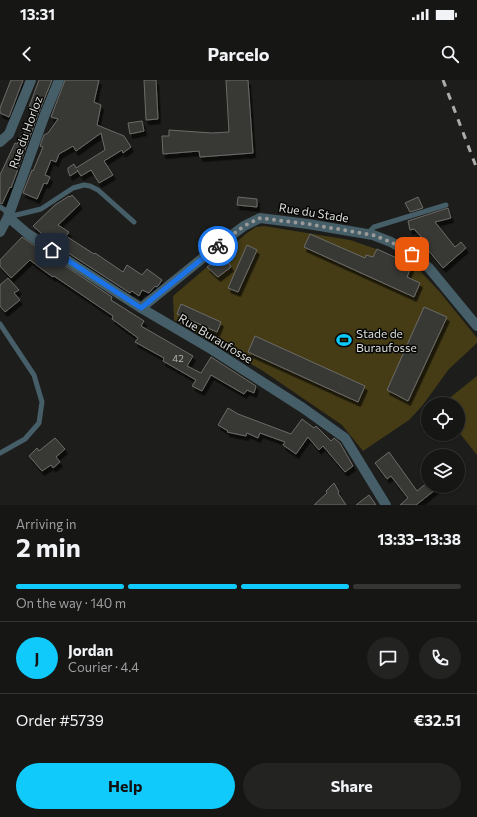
<!DOCTYPE html>
<meta charset="utf-8">
<style>
:root{--surface:#161614;--page:#232322;--text:#f1f3f6;--muted:#9e9fa0;--line:#353534;--accent:#0fcafa}
body{margin:0;font-family:Commissioner,sans-serif;background:var(--page);color:var(--text);height:100vh;display:flex;flex-direction:column;font-size:15px;white-space:nowrap}
*{box-sizing:border-box;margin:0}
p{font-size:13px;color:var(--muted)}
.icon{flex:none;width:22px;height:22px;fill:none;stroke:currentColor;stroke-width:2;stroke-linecap:round;stroke-linejoin:round}
.map{position:relative;height:425px;overflow:hidden}
.sheet{display:flex;flex-direction:column;background:var(--surface);flex:1}
.sheet>*{flex:none}
.controls{position:absolute;left:421px;top:317px;display:grid;gap:8px}
.controls a{display:grid;place-items:center;width:44px;height:44px;border-radius:50%;background:var(--surface);box-shadow:0 1px 3px #0004,0 0 0 1px var(--line);font-size:20px}
.pin{position:absolute;display:grid;place-items:center;width:34px;height:34px;color:#fff;margin:-17px;border-radius:8px;box-shadow:0 2px 6px #0006}
.courier{position:absolute;display:grid;place-items:center;width:40px;height:40px;margin:-20px;border:3px solid #1a73e8;border-radius:50%;background:#fff;color:#222;box-shadow:0 1px 5px #0007}
.overview em{font-style:normal;font-weight:700}
.overview div{display:flex;flex-direction:column-reverse}
.overview{display:flex;align-items:center;justify-content:space-between;height:68px;padding:0 16px}
h1{font-size:26px;font-weight:700;line-height:30px}
.bar{display:grid;grid-template-columns:repeat(4,1fr);gap:6px 4px;align-content:center;height:48px;padding:0 16px}
.bar i{height:5px;border-radius:3px;background:var(--line)}
.bar .current{background:var(--accent)}
.bar p{grid-column:span 4}
.line{display:flex;align-items:center;gap:10px;padding:0 16px;border-top:1px solid var(--line)}
.line div{flex:1}
.round{display:grid;place-items:center;flex:none;width:42px;height:42px;border-radius:21px;background:var(--page)}
.cta{display:flex;gap:8px;margin-top:auto;padding:8px 16px}
.cta a{flex:1;height:46px;border-radius:24px;background:var(--accent);color:#111;font-size:16px;font-weight:700;line-height:46px;text-align:center}
.cta a+a{background:var(--page);color:var(--text)}
.status{display:flex;justify-content:space-between;align-items:center;height:28px;padding:0 20px;background:var(--surface);direction:ltr}
.status svg{height:11px;fill:currentColor}
header{display:flex;justify-content:space-between;align-items:center;height:52px;padding:0 16px;background:var(--surface);font-size:18px;font-weight:700}
.map>svg:first-child{display:block}
.green{fill:#453c16}
.building{fill:#383835;stroke:#6c6b68;filter:url(#shadow)}
.lines{fill:none;stroke-linecap:round;stroke-linejoin:round}
.service{stroke:#465e67;stroke-width:5}
.minor{stroke:#465e67;stroke-width:10}
.tertiary{stroke:#465e67;stroke-width:10}
.rail{stroke:#acacaa;stroke-width:3;stroke-dasharray:7 7;stroke-linecap:butt}
.done{stroke:#9a9a98;stroke-width:4;stroke-dasharray:0 7.2}
.route{stroke:#1a73e8;stroke-width:5}
.labels{text-anchor:middle;dominant-baseline:central;stroke-width:3;stroke-linejoin:round;paint-order:stroke}
.number-label{font-size:10px;fill:#b4b4b2}
.street-label{font-size:12px;fill:#dddddb;stroke:#070706}
.poi-label{font-size:12px;fill:#dddddb;stroke:#070706;text-anchor:start}
</style>
<div class="status"><b>13:31</b><svg viewBox="0 0 49 12"><path d="M0 12V9h3v3zM5 12V6h3v6zM10 12V3h3v9zM15 12V0h3v12zM26 1h20v11H26zM47 4h2v5h-2z"/></svg></div>
<header><svg class="icon" aria-label="back" viewBox="0 0 24 24"><path d="M15 5l-7 7 7 7"/></svg>Parcelo<svg class="icon" aria-label="search" viewBox="0 0 24 24"><circle cx="10" cy="10" r="6"/><path d="M15 15l6 6"/></svg></header>
<div class="map">
<svg width="477" height="425" viewBox="0 0 477 425">
<defs>
<filter id="shadow"><feDropShadow dx="2.5" dy="4.5" stdDeviation="0" flood-color="#0009"/></filter>
</defs>
<rect width="100%" height="100%" fill="#1d1d1b"/>
<path class="green" d="M264 146 350 160 376 169 410 184 420 191 439 211 477 258V263L449 289 422 326 409 340 363 371 342 345 263 291 174 240 173 216 247 153 256 147Z
M477 296V375L458 351V324H442Z"/>
<path class="building" d="M11 0H23L9 37 0 33V28Z
M39 0H52L39 32 11 108 10 107 2 124 0 123V95L15 63 17 64 21 56 23 57 33 28 29 27Z
M65 0H99L94 22 101 25 97 45 124 56 131 67 123 73 122 70 104 81 113 95 99 103 91 90 81 96 77 90 78 91 70 96 68 91V88L74 84 76 88 105 70 101 53 76 71 73 66 59 74 56 82 51 80 45 95 50 97 47 104 44 103 37 119 23 113 32 90 33 91 43 67 40 66 44 55 48 53 58 39 51 37Z
M144 0H156L158 39 146 40Z
M226 0H248L253 73 200 77 199 71 163 74 162 56H169V50L212 53 229 52Z
M142 41 144 51 130 54 128 43Z
M72 115 80 124 58 145 69 152 66 156 94 174 95 173 123 192 127 185 142 195 147 189 162 200 158 206 156 207 155 206 149 213 142 210 139 216 132 211 130 213 50 161 33 146 55 125 69 116 70 117Z
M238 117 257 119V127L237 125Z
M418 117 423 128 410 132 405 123Z
M448 128 451 138 435 142 455 167 461 162 466 168 443 188 423 164 426 162 414 149 410 150 408 141Z
M310 154 365 178 366 175 373 177 377 169 412 185 407 197 420 203 414 217 304 167Z
M22 157 112 217 111 220 144 241 141 246 193 276 187 286 201 293 211 277 256 306 254 313 247 310 244 314 211 295 202 311 192 306 196 300 163 281 164 278 135 262 138 258 112 239 113 236 54 196 53 197 43 190 30 180 11 198 0 186V180Z
M247 165 257 170 238 212 228 208Z
M224 174 231 187 218 197 207 187Z
M8 198 19 210 14 213 20 220 5 232 0 226V205Z
M181 224 221 242 217 252 177 234Z
M424 227 447 237 408 321 387 310Z
M255 256 365 306 358 322 248 272Z
M228 328 238 334 291 354 302 339 314 348 316 346 331 361 334 358 340 363 353 386 345 392 323 366 319 370 308 357 296 374 283 365 285 362 260 353 258 358 247 353 246 356 227 352 228 351 218 345Z
M55 358 65 369 56 377 60 382 53 388 51 385 42 391 29 376 37 368 39 371Z
M389 372 417 411 428 402V406H440L416 425H400L408 418 391 396 387 399 375 383Z
M334 403 339 412 338 413 346 425H314L327 413 326 411Z
M369 415 376 425H356Z"/>
<g class="lines">
<path class="service" d="M0 127 5 130 8 137 41 129 73 108 84 105 90 106 98 110 134 142
M367 154 374 147 446 125
M0 244 34 295 42 322 39 343 25 359 0 373"/>
<path class="minor" d="M8 137 28 154 76 186 141 228 211 269 303 328 345 358 386 425
M0 152 8 137 45 34 59 0
M141 228 225 160 244 146 260 138 308 144 373 155 391 162 411 174 429 188 477 246"/>
<path class="tertiary" d="M0 62 9 54 31 0"/>
<path class="rail" d="M443 0 477 89"/>
</g>
<g class="lines">
<path class="done" d="M218 166 244 146 260 138 308 144 373 155 391 162 412 174"/>
<path class="route" d="M52 170 141 228 218 166"/>
</g>
<defs>
<g id="stadium-bare" transform="scale(1.2)"><path d="M0-5a6.5 5 0 1 0 0 10a6.5 5 0 1 0 0-10ZM-3.5-1.8h7v3.6h-7Z" fill="#0fcafa" stroke="#070706" stroke-width="2.5" paint-order="stroke"/></g>
</defs>
<g fill-rule="evenodd">
<use href="#stadium-bare" x="344" y="260"/>
</g>
<g class="labels">
<g class="number-label">
<text x="178" y="278">42</text>
</g>
<g class="street-label">
<text transform="translate(25 52) rotate(-70)">Rue du Horloz</text>
<text transform="translate(314 132) rotate(9)">Rue du Stade</text>
<text transform="translate(216 258) rotate(31)">Rue Buraufosse</text>
</g>
<g class="poi-label">
<text x="356" y="253">Stade de<tspan x="356" dy="14">Buraufosse</tspan></text>
</g>
</g>
</svg>
<div class="controls">
<a><svg class="icon" aria-label="locate" viewBox="0 0 24 24"><circle cx="12" cy="12" r="6"/><path d="M12 2v4M12 18v4M2 12h4M18 12h4"/></svg></a>
<a><svg class="icon" aria-label="layers" viewBox="0 0 24 24"><path d="M12 4l9 5-9 5-9-5zM3 14l9 5 9-5"/></svg></a>
</div>
<div class="pin" style="left:412px;top:174px;background:#ea580c"><svg class="icon" aria-label="bag" viewBox="0 0 24 24"><path d="M5 8h14l-1 12H6zM9 8a3 3 0 0 1 6 0"/></svg></div>
<div class="pin" style="left:52px;top:170px;background:#1f2937"><svg class="icon" aria-label="home" viewBox="0 0 24 24"><path d="M3 11l9-7 9 7M6 9v11h12V9"/></svg></div>
<div class="courier" style="left:218px;top:166px"><svg class="icon" aria-label="bike" viewBox="0 0 24 24"><circle cx="6" cy="16" r="4"/><circle cx="18" cy="16" r="4"/><path d="M6 16l4-8h5l3 8M10 8l3 8H6M13 5h3"/></svg></div>
</div>
<section class="sheet">
<div class="overview"><div><h1>2 min</h1><p>Arriving in</p></div><em>13:33–13:38</em></div>
<div class="bar"><i class="current"></i><i class="current"></i><i class="current"></i><i></i><p>On the way · 140 m</p></div>
<div class="line" style="height:72px"><b class="round" style="background:var(--accent);color:#111">J</b><div><b>Jordan</b><p>Courier · 4.4</p></div><a class="round"><svg class="icon" aria-label="chat" viewBox="0 0 24 24"><path d="M4 5h16v11H9l-5 4z"/></svg></a><a class="round"><svg class="icon" aria-label="phone" viewBox="0 0 24 24"><path d="M5 4h4l2 5-3 2q2 4 5 5l2-3 5 2v4C11 20 4 13 5 4z"/></svg></a></div>
<div class="line" style="height:52px"><div>Order #5739</div><b>€32.51</b></div>
<div class="cta"><a>Help</a><a>Share</a></div>
</section>
